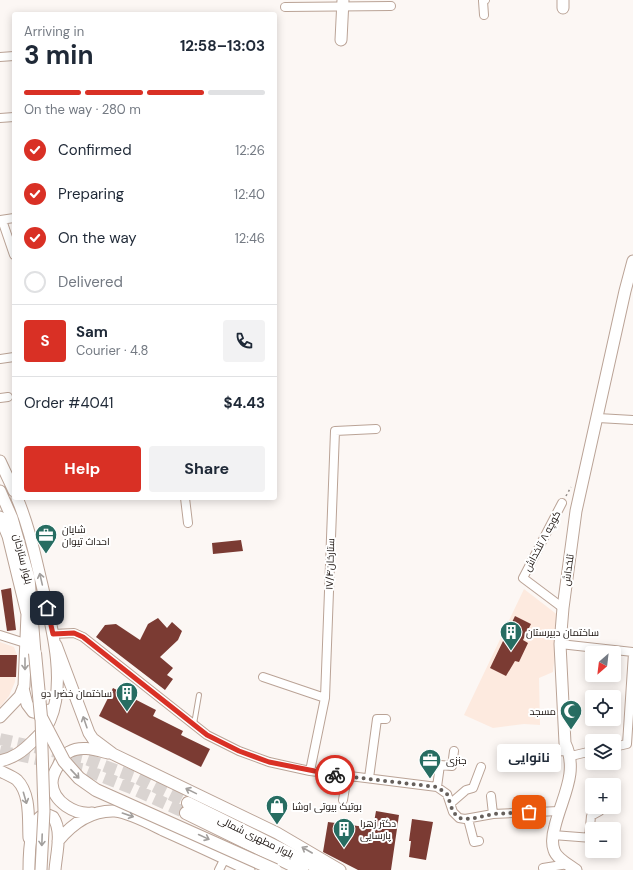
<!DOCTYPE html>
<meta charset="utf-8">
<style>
:root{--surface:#fff;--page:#f2f2f3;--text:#1f2937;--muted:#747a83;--line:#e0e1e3;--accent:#d93025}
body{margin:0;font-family:"DM Sans",Cairo,sans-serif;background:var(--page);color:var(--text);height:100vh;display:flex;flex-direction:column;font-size:15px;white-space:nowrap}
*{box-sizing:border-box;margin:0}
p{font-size:13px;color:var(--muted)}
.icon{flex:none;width:22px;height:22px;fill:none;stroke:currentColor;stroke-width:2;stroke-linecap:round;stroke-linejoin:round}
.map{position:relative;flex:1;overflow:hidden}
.side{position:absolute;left:12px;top:12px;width:265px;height:488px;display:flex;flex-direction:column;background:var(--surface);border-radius:4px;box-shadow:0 2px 10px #0003}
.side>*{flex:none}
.needle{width:26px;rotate:208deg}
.controls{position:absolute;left:585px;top:646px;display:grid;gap:8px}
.controls a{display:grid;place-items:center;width:36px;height:36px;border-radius:4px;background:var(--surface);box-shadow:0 2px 10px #0003;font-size:20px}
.pin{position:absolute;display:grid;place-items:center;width:34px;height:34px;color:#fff;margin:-17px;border-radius:8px;box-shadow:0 2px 6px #0006}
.courier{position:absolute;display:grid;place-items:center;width:40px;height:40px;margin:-20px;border:3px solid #d93025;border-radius:50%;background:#fff;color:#222;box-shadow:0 1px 5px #0007}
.bubble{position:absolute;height:28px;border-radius:4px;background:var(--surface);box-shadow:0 2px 10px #0003;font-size:13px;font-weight:700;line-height:28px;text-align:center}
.overview em{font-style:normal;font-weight:700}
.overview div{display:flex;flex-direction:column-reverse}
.overview{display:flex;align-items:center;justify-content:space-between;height:68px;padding:0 12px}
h1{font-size:26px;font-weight:700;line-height:30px}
.bar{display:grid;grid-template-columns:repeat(4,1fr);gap:6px 4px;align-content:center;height:48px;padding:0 12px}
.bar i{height:5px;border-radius:3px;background:var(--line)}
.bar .selected{background:var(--accent)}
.bar p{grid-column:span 4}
.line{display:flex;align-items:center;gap:10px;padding:0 12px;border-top:1px solid var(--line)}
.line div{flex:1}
.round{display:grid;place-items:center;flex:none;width:42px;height:42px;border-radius:4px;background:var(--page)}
ol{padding:0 12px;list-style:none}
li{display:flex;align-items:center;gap:12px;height:44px}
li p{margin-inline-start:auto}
li .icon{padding:4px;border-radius:50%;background:var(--accent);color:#fff;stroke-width:4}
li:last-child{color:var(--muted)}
li i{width:22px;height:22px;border:2px solid var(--line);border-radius:50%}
.cta{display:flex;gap:8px;margin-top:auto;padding:8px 12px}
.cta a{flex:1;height:46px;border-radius:4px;background:var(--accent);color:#fff;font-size:16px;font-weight:700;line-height:46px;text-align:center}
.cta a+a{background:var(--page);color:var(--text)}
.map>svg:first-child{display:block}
.built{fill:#fdeadf}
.building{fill:#7b3b33}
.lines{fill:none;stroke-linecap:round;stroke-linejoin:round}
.primary-tunnel{stroke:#dad4d1;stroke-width:12;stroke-dasharray:12 6;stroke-linecap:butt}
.lane-casing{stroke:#baa396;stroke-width:6}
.street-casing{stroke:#baa396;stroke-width:10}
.secondary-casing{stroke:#baa396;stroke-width:13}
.primary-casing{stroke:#baa396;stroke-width:14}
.path{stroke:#908a86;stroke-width:1.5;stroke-dasharray:2 3;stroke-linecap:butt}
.lane{stroke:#fff;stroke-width:4}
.street{stroke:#fff;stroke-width:8}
.secondary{stroke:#fff;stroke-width:11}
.primary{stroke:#fff;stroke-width:12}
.secondary-bridge-casing{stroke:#baa396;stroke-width:13;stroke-linecap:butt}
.primary-bridge-casing{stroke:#baa396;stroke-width:14;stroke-linecap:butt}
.secondary-bridge{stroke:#fff;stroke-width:11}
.primary-bridge{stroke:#fff;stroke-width:12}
.oneway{stroke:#a29f9d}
.done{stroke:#66605c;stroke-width:4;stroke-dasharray:0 7.2}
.route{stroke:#d93025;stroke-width:5}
.labels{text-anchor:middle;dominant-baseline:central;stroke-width:4;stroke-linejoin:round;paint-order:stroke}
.poi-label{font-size:10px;fill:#160e0a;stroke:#fff;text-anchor:start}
.street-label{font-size:10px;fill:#160e0a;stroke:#fff}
</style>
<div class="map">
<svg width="633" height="870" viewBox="0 0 633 870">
<rect width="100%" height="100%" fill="#fcf7f4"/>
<path class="built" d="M524 589 559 616 553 672 539 678 540 725 524 724 493 728 464 715Z
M0 642 14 647 17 655 15 682 9 696 0 707Z"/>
<path class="building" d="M241 540 243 551 213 554 212 543Z
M11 588 16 630 7 631 1 590Z
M515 616 531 624 523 640 528 643 519 662 515 661 506 676 490 668Z
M158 618 167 628 172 622 182 631 178 640 160 657 173 668 167 675 173 679 165 690 96 637 105 625 116 624 140 640 148 624Z
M0 655H17L16 677H0Z
M113 688 156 710 153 716 183 731 181 735 210 749 201 767 99 716Z
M376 811 399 815 391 870H358L323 852 328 822 373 828Z
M412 819 433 822 426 860 409 857 411 841H409Z"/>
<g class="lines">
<path class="primary-tunnel" d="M0 739 83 758 137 778 188 803
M0 751 86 770 131 788 186 813"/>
<g class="lane-casing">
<path id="lane" d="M194 724 199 695"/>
</g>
<g class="street-casing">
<path id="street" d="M285 7 391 6
M484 15 483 1 485 0
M0 57 14 56
M0 118 14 117
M0 220 14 218
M2 220 14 255
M0 359 14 357
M0 398 8 397
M598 418 633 420
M185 498 188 523
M562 503 523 578 563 608
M53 634 74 633 83 637 207 735 239 751 269 762 310 771 437 787 447 794 453 812 459 818 465 819 493 814 559 811
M0 635 25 643
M560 644 633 652
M263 677 325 698
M614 747 627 744 633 653
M544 752 569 751
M571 756 592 751
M310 771 325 698 335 431 376 429
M369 778 377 719H386
M437 787 440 765 452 766 454 751
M491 796 493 814
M343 800 347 776
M451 803 466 790 473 788 481 767
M468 819 474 842 479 841
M553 835 592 838
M589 838 591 816 600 811
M543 868 568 864
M219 870 225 858"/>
</g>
<g class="secondary-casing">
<path id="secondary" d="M563 0V8
M341 40 343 0
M0 461 14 491
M0 491 12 518 29 578 35 653
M0 517 8 536 27 614 24 686 20 696 0 717
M56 645 89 733 93 739 113 754 277 833 340 870
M23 688 27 704 33 712 42 714 49 710
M0 761C14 758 23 751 33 741 39 735 47 728 50 720 67 681 51 624 42 585 35 556 29 526 17 498
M0 771C6 774 12 776 17 780 31 794 28 820 29 838
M92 813C75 815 53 802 52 783 52 777 55 771 58 766 61 760 63 755 69 752 81 745 96 750 108 753
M58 841C72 824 91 810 115 811 131 813 149 823 163 830 192 843 221 856 249 870
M29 870C29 857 29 804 53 817 63 831 56 855 55 870
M576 870C569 865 556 858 554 850 551 842 553 833 555 826 562 797 579 772 565 743L560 644 563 608 576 511 625 291 633 261"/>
</g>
<g class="primary-casing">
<path id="primary" d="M188 803 323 870
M186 813 302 870"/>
</g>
<path class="path" d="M566 496 571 487"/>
<use href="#lane" class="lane"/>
<use href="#street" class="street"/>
<use href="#secondary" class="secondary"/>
<use href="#primary" class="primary"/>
<g class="secondary-bridge-casing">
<path id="secondary-bridge" d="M41 717 44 811 41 870"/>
</g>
<g class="primary-bridge-casing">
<path id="primary-bridge" d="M35 653 41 717 64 761 79 778 96 790 275 870"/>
</g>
<use href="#secondary-bridge" class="secondary-bridge"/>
<use href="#primary-bridge" class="primary-bridge"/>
</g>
<defs><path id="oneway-shaft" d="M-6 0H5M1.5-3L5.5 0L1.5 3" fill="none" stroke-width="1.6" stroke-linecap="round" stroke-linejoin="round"/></defs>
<g class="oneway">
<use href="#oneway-shaft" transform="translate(41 579) rotate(-103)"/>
<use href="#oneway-shaft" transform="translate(25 664) rotate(90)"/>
<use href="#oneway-shaft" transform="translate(85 722) rotate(-109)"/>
<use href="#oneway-shaft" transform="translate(75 774) rotate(47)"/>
<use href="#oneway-shaft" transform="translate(191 791) rotate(-154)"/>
<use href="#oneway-shaft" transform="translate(25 798) rotate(74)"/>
<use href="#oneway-shaft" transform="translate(128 815) rotate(19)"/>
<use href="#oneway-shaft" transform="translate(204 837) rotate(25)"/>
<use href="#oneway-shaft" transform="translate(42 840) rotate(92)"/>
<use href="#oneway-shaft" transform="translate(307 850) rotate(-150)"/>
</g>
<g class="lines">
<path class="done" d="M335 775 437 787 447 794 453 812 459 818 470 819 493 814 529 812"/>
<path class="route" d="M47 608 53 634 74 633 83 637 207 735 239 751 269 762 335 775"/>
</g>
<defs>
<g id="office-pin" transform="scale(1.15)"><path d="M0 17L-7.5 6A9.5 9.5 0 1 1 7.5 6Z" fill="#276d62" stroke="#fff"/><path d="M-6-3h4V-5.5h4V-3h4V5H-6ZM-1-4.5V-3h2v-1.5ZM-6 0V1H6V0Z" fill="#fff"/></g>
<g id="building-pin" transform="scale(1.15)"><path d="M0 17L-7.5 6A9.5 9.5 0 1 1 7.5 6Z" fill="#276d62" stroke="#fff"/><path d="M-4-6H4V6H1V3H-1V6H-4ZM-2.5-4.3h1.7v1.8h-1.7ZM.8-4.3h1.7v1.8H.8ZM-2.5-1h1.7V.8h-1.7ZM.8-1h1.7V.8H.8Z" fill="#fff"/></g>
<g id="mosque-pin" transform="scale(1.15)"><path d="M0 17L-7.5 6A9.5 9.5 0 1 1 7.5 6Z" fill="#276d62" stroke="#fff"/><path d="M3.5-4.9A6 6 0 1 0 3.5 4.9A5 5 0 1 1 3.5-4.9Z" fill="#fff"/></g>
<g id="shop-pin" transform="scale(1.15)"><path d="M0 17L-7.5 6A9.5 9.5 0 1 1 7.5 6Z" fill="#276d62" stroke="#fff"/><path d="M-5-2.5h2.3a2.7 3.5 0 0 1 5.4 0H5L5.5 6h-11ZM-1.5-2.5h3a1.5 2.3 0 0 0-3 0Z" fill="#fff"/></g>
</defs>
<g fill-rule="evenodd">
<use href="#office-pin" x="46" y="535"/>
<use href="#building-pin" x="511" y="632"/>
<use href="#building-pin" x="127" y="693"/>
<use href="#mosque-pin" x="571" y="711"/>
<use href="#office-pin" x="430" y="760"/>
<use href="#shop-pin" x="277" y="806"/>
<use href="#building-pin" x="344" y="829"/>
</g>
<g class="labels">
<g class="poi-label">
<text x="62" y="529">شایان<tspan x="62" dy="12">احداث تیوان</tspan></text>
<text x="526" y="632">ساختمان دبیرستان</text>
<text x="112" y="693" text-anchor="end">ساختمان خضرا دو</text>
<text x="556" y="711" text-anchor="end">مسجد</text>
<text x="446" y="760">جنزی</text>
<text x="292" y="806">بوتیک بیوتی اوشا</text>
<text x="360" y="823">دکتر زهرا<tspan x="360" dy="12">پارسایی</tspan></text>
</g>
<g class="street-label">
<text transform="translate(542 541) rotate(-62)">کوچه ۸ تلخداش</text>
<text transform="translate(23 559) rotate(76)">بلوار ستارخان</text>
<text transform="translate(330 564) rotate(-88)">ستارخان۱۷/۴</text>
<text transform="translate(568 570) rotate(-82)">تلخداش</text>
<text transform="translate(256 837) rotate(26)">بلوار مطهرى شمالى</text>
</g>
</g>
</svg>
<div class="controls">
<a><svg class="needle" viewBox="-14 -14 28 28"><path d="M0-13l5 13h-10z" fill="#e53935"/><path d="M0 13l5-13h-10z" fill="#747a83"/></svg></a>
<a><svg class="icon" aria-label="locate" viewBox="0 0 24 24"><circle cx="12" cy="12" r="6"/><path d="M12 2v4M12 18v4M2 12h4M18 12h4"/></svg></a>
<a><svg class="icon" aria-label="layers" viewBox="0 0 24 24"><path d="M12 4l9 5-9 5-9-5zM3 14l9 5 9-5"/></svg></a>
<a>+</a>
<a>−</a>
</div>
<div class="pin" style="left:529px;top:812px;background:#ea580c"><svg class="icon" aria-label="bag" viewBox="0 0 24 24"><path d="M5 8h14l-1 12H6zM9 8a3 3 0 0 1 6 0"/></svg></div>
<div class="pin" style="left:47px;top:608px;background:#1f2937"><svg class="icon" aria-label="home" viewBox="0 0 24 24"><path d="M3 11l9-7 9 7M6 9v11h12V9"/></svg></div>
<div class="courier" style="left:335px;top:775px"><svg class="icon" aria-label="bike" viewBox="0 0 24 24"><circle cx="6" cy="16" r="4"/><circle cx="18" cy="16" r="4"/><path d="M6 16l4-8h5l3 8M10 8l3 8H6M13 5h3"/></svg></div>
<div class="bubble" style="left:497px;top:744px;width:64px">نانوایی</div>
<section class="side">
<div class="overview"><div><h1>3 min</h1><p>Arriving in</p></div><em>12:58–13:03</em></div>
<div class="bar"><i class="selected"></i><i class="selected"></i><i class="selected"></i><i></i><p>On the way · 280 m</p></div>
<ol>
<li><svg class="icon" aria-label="check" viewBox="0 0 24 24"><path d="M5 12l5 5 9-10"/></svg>Confirmed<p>12:26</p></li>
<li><svg class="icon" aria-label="check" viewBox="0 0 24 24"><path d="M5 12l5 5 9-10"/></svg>Preparing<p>12:40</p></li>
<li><svg class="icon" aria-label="check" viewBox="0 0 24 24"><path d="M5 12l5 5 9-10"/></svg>On the way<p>12:46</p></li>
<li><i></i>Delivered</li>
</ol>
<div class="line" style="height:72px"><b class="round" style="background:var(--accent);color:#fff">S</b><div><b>Sam</b><p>Courier · 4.8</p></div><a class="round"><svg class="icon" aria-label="phone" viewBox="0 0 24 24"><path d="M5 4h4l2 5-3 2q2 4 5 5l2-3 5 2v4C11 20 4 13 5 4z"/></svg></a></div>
<div class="line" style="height:52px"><div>Order #4041</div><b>$4.43</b></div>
<div class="cta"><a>Help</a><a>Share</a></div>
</section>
</div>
